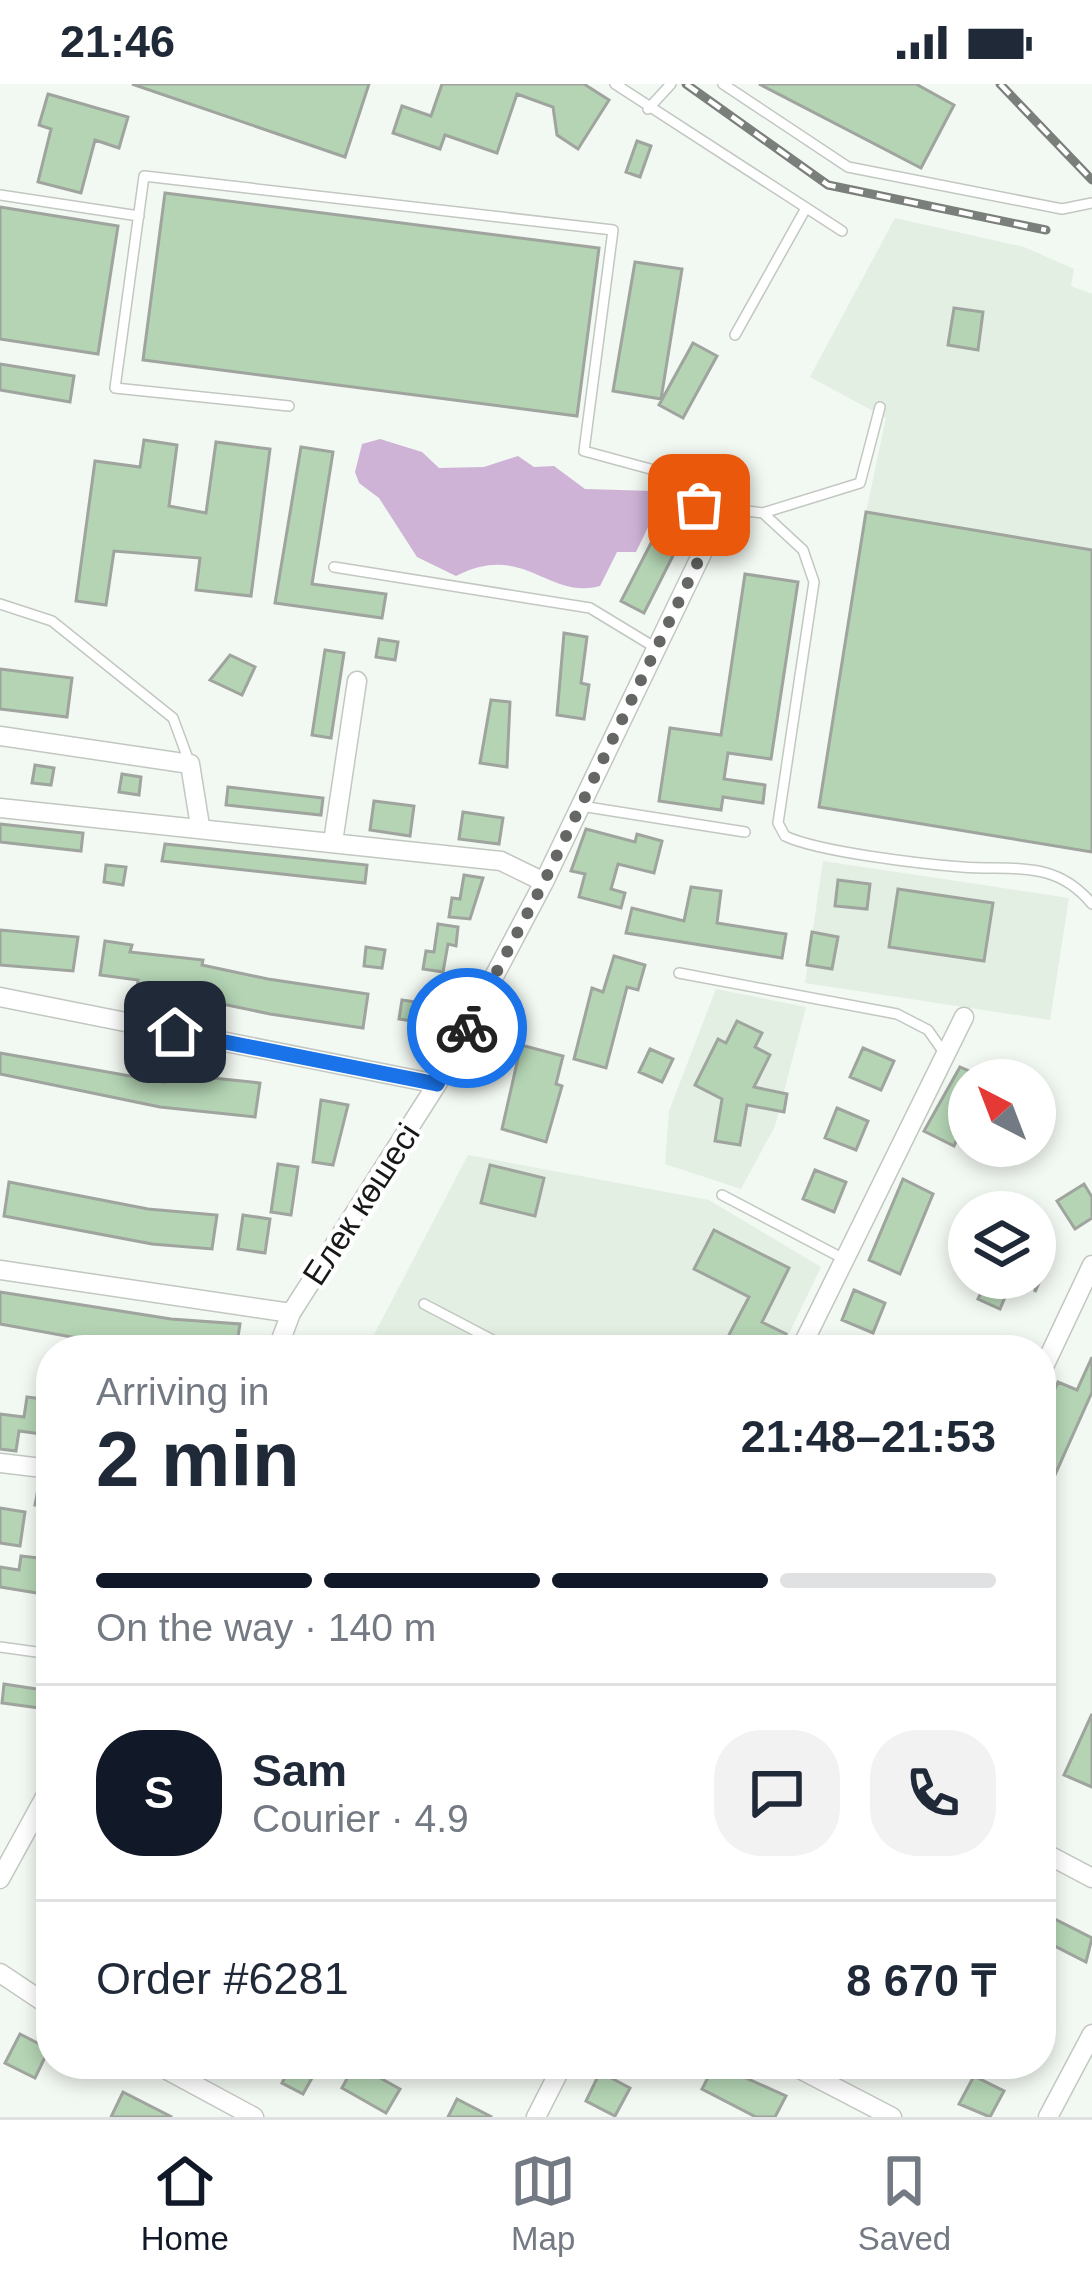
<!DOCTYPE html>
<meta charset="utf-8">
<style>
:root{--surface:#fff;--page:#f2f2f3;--text:#1f2937;--muted:#747a83;--line:#e0e1e3;--accent:#111827}
body{margin:0;font-family:Helvetica,sans-serif;background:var(--page);color:var(--text);height:100vh;display:flex;flex-direction:column;font-size:45px;white-space:nowrap}
*{box-sizing:border-box;margin:0}
p{font-size:39px;color:var(--muted)}
.icon{flex:none;width:66px;height:66px;fill:none;stroke:currentColor;stroke-width:2;stroke-linecap:round;stroke-linejoin:round}
.map{position:relative;flex:1;overflow:hidden}
.drawer{position:absolute;left:36px;top:1251px;width:1020px;height:744px;display:flex;flex-direction:column;background:var(--surface);border-radius:48px;box-shadow:0 6px 18px #0003}
.drawer>*{flex:none}
.needle{width:78px;rotate:318deg}
.fabs{position:absolute;left:948px;top:975px;display:grid;gap:24px}
.fabs a{display:grid;place-items:center;width:108px;height:108px;border-radius:50%;background:var(--surface);box-shadow:0 6px 18px #0003;font-size:60px}
.pin{position:absolute;display:grid;place-items:center;width:102px;height:102px;color:#fff;margin:-51px;border-radius:24px;box-shadow:0 6px 18px #0006}
.courier{position:absolute;display:grid;place-items:center;width:120px;height:120px;margin:-60px;border:9px solid #1a73e8;border-radius:50%;background:#fff;color:#222;box-shadow:0 3px 15px #0007}
.summary em{font-style:normal;font-weight:700}
.summary div{display:flex;flex-direction:column-reverse}
.summary{display:flex;align-items:center;justify-content:space-between;height:204px;padding:0 60px}
h1{font-size:78px;font-weight:700;line-height:90px}
.bar{display:grid;grid-template-columns:repeat(4,1fr);gap:18px 12px;align-content:center;height:144px;padding:0 60px}
.bar i{height:15px;border-radius:9px;background:var(--line)}
.bar .current{background:var(--accent)}
.bar p{grid-column:span 4}
.line{display:flex;align-items:center;gap:30px;padding:0 60px;border-top:3px solid var(--line)}
.line div{flex:1}
.round{display:grid;place-items:center;flex:none;width:126px;height:126px;border-radius:48px;background:var(--page)}
.status{display:flex;justify-content:space-between;align-items:center;height:84px;padding:0 60px;background:var(--surface);direction:ltr}
.status svg{height:33px;fill:currentColor}
.dock{display:flex;justify-content:space-around;align-items:center;height:168px;border-top:3px solid var(--line);background:var(--surface);font-size:33px;color:var(--muted)}
.dock a{display:grid;justify-items:center;gap:6px}
.dock .current{color:var(--accent)}
.map>svg:first-child{display:block}
.built{fill:#e3efe3}
.forest{fill:#ceb3d6}
.building{fill:#b4d4b4;stroke:#9fa49e;stroke-width:3}
.lines{fill:none;stroke-linecap:round;stroke-linejoin:round}
.service-casing{stroke:#c2c8c1;stroke-width:12}
.minor-casing{stroke:#c2c8c1;stroke-width:21}
.service{stroke:#fff;stroke-width:9}
.minor{stroke:#fff;stroke-width:18}
.rail-casing{stroke:#7b7f7b;stroke-width:9}
.rail{stroke:#fff;stroke-width:4.5;stroke-dasharray:14;stroke-linecap:butt}
.done{stroke:#646764;stroke-width:12;stroke-dasharray:0 21.6}
.route{stroke:#1a73e8;stroke-width:15}
.labels{text-anchor:middle;dominant-baseline:central;stroke-width:9;stroke-linejoin:round;paint-order:stroke}
.street-label{font-size:33px;fill:#171917;stroke:#fff}
</style>
<div class="status"><b>21:46</b><svg viewBox="0 0 49 12"><path d="M0 12V9h3v3zM5 12V6h3v6zM10 12V3h3v9zM15 12V0h3v12zM26 1h20v11H26zM47 4h2v5h-2z"/></svg></div>
<div class="map">
<svg width="1092" height="2033" viewBox="0 0 1092 2033">
<rect width="100%" height="100%" fill="#f2f8f2"/>
<path class="built" d="M895 134 1024 163 1074 185 1071 202 1092 210V769L819 723 866 428 886 334 810 293Z
M823 777 1069 814 1050 936 805 899Z
M716 905 806 923 775 1042 741 1105 665 1080 669 1027Z
M468 1071 709 1116 821 1183 781 1266H366Z"/>
<path class="forest" d="M380 355 422 368 439 384 484 383 518 372 534 383 554 382 585 405 653 407 656 427 636 468H617L600 502C547 516 524 457 456 492L417 473 379 414 359 399 355 388 362 360Z"/>
<path class="building" d="M132 0H369L345 73Z
M442 0H584L609 16 578 65 557 51 553 23 517 10 497 69 445 51 440 65 393 49 402 22 431 32Z
M759 0H916L954 21 921 84Z
M48 10 128 33 119 64 95 56 81 109 38 98 51 45 39 41Z
M637 57 651 62 640 93 626 88Z
M165 109 599 164 577 332 143 276Z
M0 123 118 142 98 270 0 255Z
M635 178 682 185 661 315 613 307Z
M954 224 983 228 978 266 948 261Z
M693 259 717 272 683 334 659 321Z
M0 280 74 292 70 318 0 306Z
M144 356 177 361 169 422 206 429 216 358 270 365 251 512 196 506 200 474 114 467 106 521 76 517 95 377 140 383Z
M301 363 333 368 312 500 386 510 382 534 275 519Z
M866 428 1092 466V768L819 723Z
M666 430 688 442 644 529 621 517Z
M745 490 798 498 771 675 728 669 724 695 765 701 763 719 723 713 721 726 659 717 670 644 721 651Z
M564 549 587 553 581 599 589 601 584 635 557 631Z
M379 555 398 558 395 576 376 573Z
M325 566 344 569 331 654 312 651Z
M230 571 255 583 242 611 210 596Z
M0 585 72 594 67 633 0 625Z
M491 616 510 618 507 683 480 679Z
M35 681 54 684 51 701 32 699Z
M122 690 141 693 139 711 119 708Z
M228 703 323 714 321 731 226 721Z
M374 717 414 722 410 752 370 746Z
M463 728 503 734 499 760 459 755Z
M0 740 83 749 81 767 0 758Z
M586 745 635 758 637 750 662 757 654 789 618 780 611 805 625 809 621 824 579 813 585 790 571 787Z
M165 760 367 781 365 799 162 777Z
M106 781 126 783 123 801 104 798Z
M464 791 483 794 470 835 449 833 452 814 460 815Z
M838 796 870 800 867 825 835 822Z
M691 803 721 807 717 839 786 850 782 874 626 849 632 824 684 837Z
M898 805 993 819 984 877 889 863Z
M438 840 458 843 456 862 448 860 443 888 423 885 426 867 434 868Z
M0 846 78 853 73 887 0 881Z
M812 848 838 853 832 885 807 881Z
M105 857 132 861 130 868 203 876 202 881 268 895 368 910 363 944 270 930 203 916 204 911 137 904 138 896 100 891Z
M366 863 385 866 382 884 364 882Z
M614 872 645 881 638 906 627 903 606 984 574 975 592 904 603 908Z
M402 916 422 919 419 938 399 935Z
M737 937 762 949 755 963 770 971 754 1003 787 1010 784 1028 747 1021 740 1061 715 1057 722 1015 695 1001 718 955 726 959Z
M521 961 563 972 556 1000 562 1002 546 1058 502 1045Z
M863 964 894 977 881 1006 850 993Z
M650 965 673 975 662 998 639 988Z
M0 969 164 998 165 989 260 999 255 1033 160 1023 0 990Z
M960 983 969 987V1030L954 1062 924 1047Z
M321 1016 348 1021 333 1081 313 1078Z
M837 1024 868 1037 856 1066 825 1054Z
M278 1080 298 1083 291 1131 271 1128Z
M490 1081 544 1094 535 1132 481 1119Z
M815 1086 846 1098 834 1128 803 1115Z
M903 1095 933 1110 900 1190 869 1176Z
M9 1098 148 1125 217 1131 212 1165 152 1160 4 1132Z
M1084 1100 1092 1113V1134L1075 1145 1057 1117Z
M243 1131 270 1135 265 1169 238 1165Z
M714 1146 789 1184 762 1238 786 1250 778 1266 756 1256 751 1266H721L749 1213 694 1185Z
M1035 1159 1053 1167 1035 1208Z
M988 1194H1013L1000 1225 978 1215Z
M854 1206 885 1219 873 1249 842 1236Z
M0 1208 171 1235 240 1240 236 1266H143L0 1240Z
M1092 1273V1308L1054 1393 1041 1388V1337L1058 1298 1077 1306Z
M27 1313 51 1316 49 1351 19 1347 16 1367 0 1365V1330L24 1333Z
M39 1400 51 1402V1423L35 1421Z
M0 1424 25 1428 20 1462 0 1459Z
M21 1472 48 1475 43 1510 0 1503V1483L19 1486Z
M4 1600 50 1607 47 1625 2 1619Z
M1092 1630V1703L1064 1691Z
M1041 1828 1092 1854 1086 1878 1041 1855Z
M20 1950 49 1965 35 1994 5 1979Z
M292 1980 317 1985 303 2010 282 1999Z
M355 1980 400 2005 386 2029 342 2004Z
M715 1980 786 2012 775 2033H756L702 2005Z
M600 1988 630 2004 615 2032 586 2017Z
M974 1992 1004 2007 990 2033 959 2020Z
M123 2008 172 2033H111Z
M457 2015 492 2033H448Z"/>
<g class="lines">
<g class="service-casing">
<path id="service" d="M615 0 842 147
M723 0 848 83 1062 125 1092 119
M648 25 671 0
M0 111 139 132
M735 251 806 124
M289 322 115 304 144 92 613 146 584 367 665 389 699 421 706 461
M699 421 763 429 860 399 880 323
M763 429 803 466 814 498 778 739 785 752C819 768 922 780 962 783 1014 787 1055 775 1092 820
M334 483 590 524 656 564
M0 520 52 537 173 634 190 680
M581 722 745 748
M679 889 897 930 928 946 945 970
M722 1111 844 1175
M424 1220 512 1266
M0 1563 51 1570"/>
</g>
<g class="minor-casing">
<path id="minor" d="M0 652 190 680 200 742
M0 724 501 777 544 798
M333 758 357 597
M0 913 437 1000
M0 1186 291 1229
M277 1266 291 1229 437 1000 544 798 706 461
M800 1266 964 933
M1041 1289 1092 1181
M0 1379 51 1385
M1041 1767 1092 1794
M0 1795 51 1702
M0 1889 51 1923
M156 1980 254 2033
M790 1980 892 2033
M536 2033 563 1980
M1048 2033 1092 1950"/>
</g>
<use href="#service" class="service"/>
<use href="#minor" class="minor"/>
<g class="rail-casing">
<path id="rail" d="M686 0 828 101 1046 146
M1000 0 1092 96"/>
</g>
<use href="#rail" class="rail"/>
</g>
<g class="lines">
<path class="done" d="M467 944 544 798 706 461 699 421"/>
<path class="route" d="M175 948 437 1000 467 944"/>
</g>
<g class="labels">
<g class="street-label">
<text transform="translate(361 1120) rotate(-57)">Елек көшесі</text>
</g>
</g>
</svg>
<div class="fabs">
<a><svg class="needle" viewBox="-14 -14 28 28"><path d="M0-13l5 13h-10z" fill="#e53935"/><path d="M0 13l5-13h-10z" fill="#747a83"/></svg></a>
<a><svg class="icon" aria-label="layers" viewBox="0 0 24 24"><path d="M12 4l9 5-9 5-9-5zM3 14l9 5 9-5"/></svg></a>
</div>
<div class="pin" style="left:699px;top:421px;background:#ea580c"><svg class="icon" aria-label="bag" viewBox="0 0 24 24"><path d="M5 8h14l-1 12H6zM9 8a3 3 0 0 1 6 0"/></svg></div>
<div class="pin" style="left:175px;top:948px;background:#1f2937"><svg class="icon" aria-label="home" viewBox="0 0 24 24"><path d="M3 11l9-7 9 7M6 9v11h12V9"/></svg></div>
<div class="courier" style="left:467px;top:944px"><svg class="icon" aria-label="bike" viewBox="0 0 24 24"><circle cx="6" cy="16" r="4"/><circle cx="18" cy="16" r="4"/><path d="M6 16l4-8h5l3 8M10 8l3 8H6M13 5h3"/></svg></div>
<section class="drawer">
<div class="summary"><div><h1>2 min</h1><p>Arriving in</p></div><em>21:48–21:53</em></div>
<div class="bar"><i class="current"></i><i class="current"></i><i class="current"></i><i></i><p>On the way · 140 m</p></div>
<div class="line" style="height:216px"><b class="round" style="background:var(--accent);color:#fff">S</b><div><b>Sam</b><p>Courier · 4.9</p></div><a class="round"><svg class="icon" aria-label="chat" viewBox="0 0 24 24"><path d="M4 5h16v11H9l-5 4z"/></svg></a><a class="round"><svg class="icon" aria-label="phone" viewBox="0 0 24 24"><path d="M5 4h4l2 5-3 2q2 4 5 5l2-3 5 2v4C11 20 4 13 5 4z"/></svg></a></div>
<div class="line" style="height:156px"><div>Order #6281</div><b>8 670 ₸</b></div>
</section>
</div>
<nav class="dock">
<a class="current"><svg class="icon" aria-label="home" viewBox="0 0 24 24"><path d="M3 11l9-7 9 7M6 9v11h12V9"/></svg>Home</a>
<a><svg class="icon" aria-label="map" viewBox="0 0 24 24"><path d="M3 6l6-2 6 2 6-2v14l-6 2-6-2-6 2zM9 4v14M15 6v14"/></svg>Map</a>
<a><svg class="icon" aria-label="saved" viewBox="0 0 24 24"><path d="M7 4h10v16l-5-4-5 4z"/></svg>Saved</a>
</nav>
